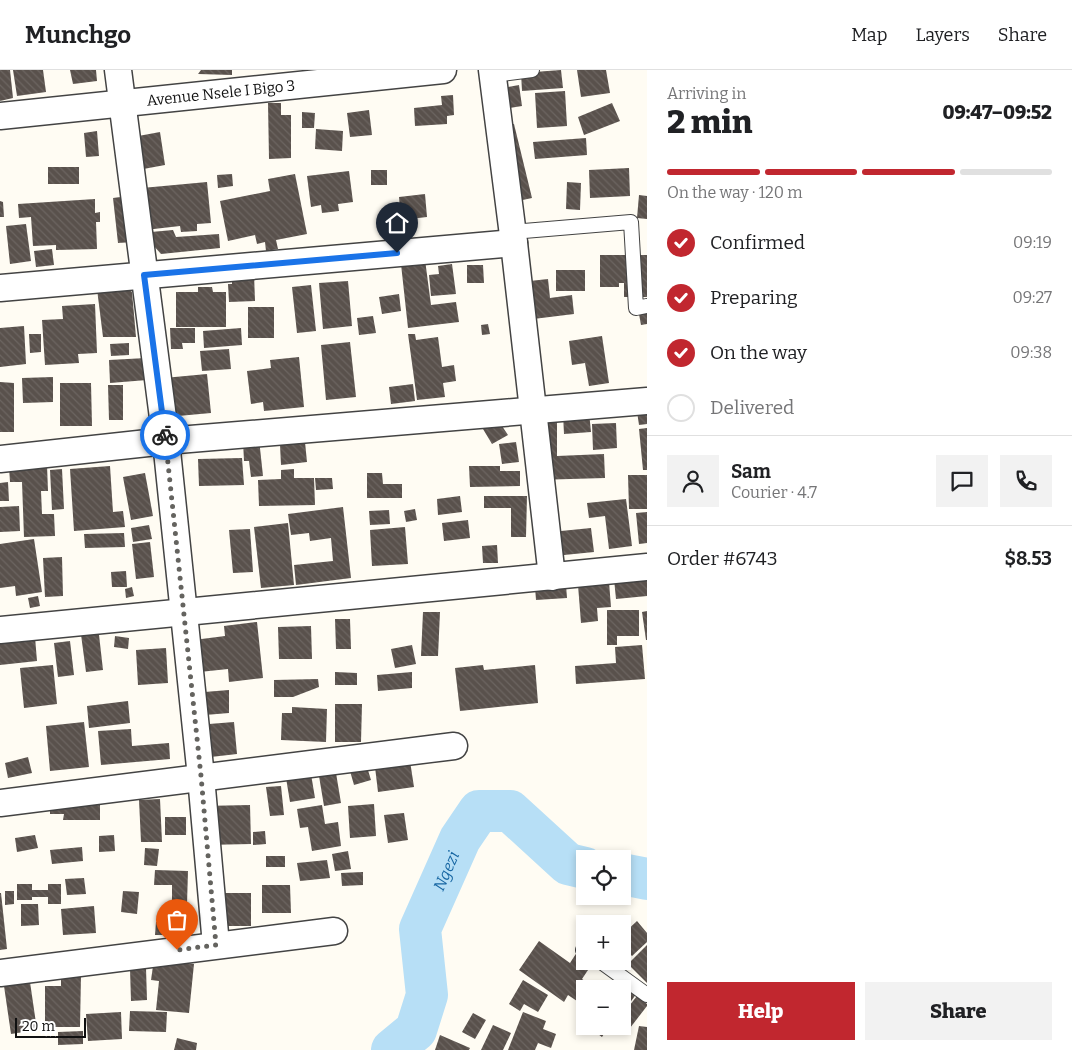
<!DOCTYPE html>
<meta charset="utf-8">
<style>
:root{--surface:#fff;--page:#f2f2f2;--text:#202124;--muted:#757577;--line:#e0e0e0;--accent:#c1272f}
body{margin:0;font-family:Bitter,serif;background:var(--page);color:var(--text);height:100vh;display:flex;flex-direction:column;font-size:19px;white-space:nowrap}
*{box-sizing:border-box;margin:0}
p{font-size:16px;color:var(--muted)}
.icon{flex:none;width:28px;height:28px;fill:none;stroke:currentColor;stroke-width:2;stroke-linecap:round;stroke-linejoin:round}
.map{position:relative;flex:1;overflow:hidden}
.details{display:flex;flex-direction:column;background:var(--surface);width:425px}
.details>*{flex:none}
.fabs{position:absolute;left:576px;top:780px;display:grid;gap:10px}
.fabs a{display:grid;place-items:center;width:55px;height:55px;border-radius:0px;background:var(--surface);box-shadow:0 2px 8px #0003;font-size:25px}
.scale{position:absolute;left:15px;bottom:12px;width:71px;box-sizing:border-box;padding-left:5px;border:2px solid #101010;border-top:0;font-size:14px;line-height:18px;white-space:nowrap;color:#101010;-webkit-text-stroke:4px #fff;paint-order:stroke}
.pin{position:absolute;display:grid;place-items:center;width:42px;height:42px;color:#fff;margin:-51px -21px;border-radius:50% 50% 50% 0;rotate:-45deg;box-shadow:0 0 5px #0007}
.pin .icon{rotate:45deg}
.courier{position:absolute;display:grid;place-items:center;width:50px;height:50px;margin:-25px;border:4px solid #1a73e8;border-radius:50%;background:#fff;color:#222;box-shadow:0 1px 6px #0007}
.headline em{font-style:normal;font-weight:800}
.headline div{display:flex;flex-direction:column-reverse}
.headline{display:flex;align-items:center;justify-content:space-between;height:85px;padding:0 20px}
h1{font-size:32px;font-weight:800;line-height:38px}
.bar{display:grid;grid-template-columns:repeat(4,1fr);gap:8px 5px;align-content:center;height:60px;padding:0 20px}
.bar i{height:6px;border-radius:4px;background:var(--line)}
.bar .active{background:var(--accent)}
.bar p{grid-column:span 4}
.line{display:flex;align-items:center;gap:12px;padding:0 20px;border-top:1px solid var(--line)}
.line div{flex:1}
.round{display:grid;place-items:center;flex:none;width:52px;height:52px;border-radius:0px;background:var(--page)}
ol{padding:0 20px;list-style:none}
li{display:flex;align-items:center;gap:15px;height:55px}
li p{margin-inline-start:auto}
li .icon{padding:5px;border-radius:50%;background:var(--accent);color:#fff;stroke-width:4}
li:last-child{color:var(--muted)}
li i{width:28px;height:28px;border:2px solid var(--line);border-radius:50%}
.primary-button{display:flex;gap:10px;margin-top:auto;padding:10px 20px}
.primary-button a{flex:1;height:58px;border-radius:0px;background:var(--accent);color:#fff;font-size:20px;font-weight:800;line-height:58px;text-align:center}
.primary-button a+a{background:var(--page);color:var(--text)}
header{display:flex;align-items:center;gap:30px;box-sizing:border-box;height:70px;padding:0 25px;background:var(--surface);border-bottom:1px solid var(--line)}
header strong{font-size:24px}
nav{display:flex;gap:28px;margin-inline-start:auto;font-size:18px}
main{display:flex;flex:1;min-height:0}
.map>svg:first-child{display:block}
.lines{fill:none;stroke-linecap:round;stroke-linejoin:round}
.river{stroke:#b7dff6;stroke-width:42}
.building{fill:url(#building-back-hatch)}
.service-casing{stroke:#434343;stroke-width:16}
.minor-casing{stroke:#434343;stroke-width:29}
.service{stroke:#fff;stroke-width:14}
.minor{stroke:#fff;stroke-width:26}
.done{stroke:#64635f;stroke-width:5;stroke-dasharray:0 9}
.route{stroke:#1a73e8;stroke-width:6}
.labels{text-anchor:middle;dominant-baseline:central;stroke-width:5;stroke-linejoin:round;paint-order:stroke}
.street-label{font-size:15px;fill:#101010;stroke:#fff}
.water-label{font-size:16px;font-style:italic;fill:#1867a3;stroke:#fff}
</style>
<header>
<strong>Munchgo</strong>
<nav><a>Map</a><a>Layers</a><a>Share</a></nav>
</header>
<main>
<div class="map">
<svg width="647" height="980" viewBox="0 0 647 980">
<defs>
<pattern id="building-back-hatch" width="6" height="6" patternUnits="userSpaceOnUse" patternTransform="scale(1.25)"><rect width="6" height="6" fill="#59514c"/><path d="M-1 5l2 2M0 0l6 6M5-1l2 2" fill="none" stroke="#6c6561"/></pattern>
</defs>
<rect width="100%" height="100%" fill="#fffcf3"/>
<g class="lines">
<g class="river">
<path d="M622 804 647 809"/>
<path id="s1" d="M392 980 416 960 427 925 420 859 460 769 479 741H510L568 794 585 798"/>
</g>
</g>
<path class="building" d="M0 0H10L13 28 0 31Z
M13 0H43L46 22 17 26Z
M70 0H96L97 11 73 14Z
M201 0H232V5L198 4Z
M561 0 563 18 522 21 521 3Z
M577 0H606L610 23 581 27Z
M519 15 522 36 496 40 493 20Z
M565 21 567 56 537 58 535 23Z
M453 25 454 45 447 46V54L415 56 414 38 442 35 441 26Z
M268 33H281V45H291V88L269 89Z
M612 33 620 51 584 65 578 47Z
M369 40 372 65 350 67 347 43Z
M302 42 315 43 314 58H302Z
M514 54 532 128 513 132 496 58Z
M316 59 343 61 342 81 315 79Z
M97 61 99 86 86 87 84 63Z
M160 62 165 95 138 100 133 67Z
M586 68 587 85 535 89 533 72Z
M48 97H79V114H48Z
M629 98 630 126 590 128 589 100Z
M371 100H387V115H371Z
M349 101 353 132 338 134 339 141 322 143 321 135 311 137 307 106Z
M232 104 233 116 218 118 217 105Z
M295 104 307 164 276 170 278 179 266 181 265 172 257 174 255 165 228 171 220 131 270 121 268 109Z
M207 112 211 153 197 154V161L181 162 180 156 145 160 142 118Z
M567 112 581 113 580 140 566 139Z
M425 124 427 147 401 150 399 127Z
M639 125 647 126V149L637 148Z
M128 126 133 172 118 173 113 128Z
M95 129V143L100 142V152H96L97 179 56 180V175L33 176 31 147 19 148 18 134Z
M0 131 3 132 4 147H0Z
M26 154 31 191 10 194 6 156Z
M173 160 176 167 219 164 220 178 161 184 144 165 151 162Z
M52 179 54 195 36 197 34 181Z
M424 182 431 235 456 232 459 252 408 258 400 185Z
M600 185H647V227H624V213H619V217H600Z
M452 194 456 224 431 226 429 205 439 204 438 196Z
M467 195H483L484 213H467Z
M556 200H585V221H556Z
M254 204 255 231 229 232 228 214H232V206Z
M118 209 132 222 136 267H103L96 211Z
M548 209 550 228 572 225 574 244 517 251 521 212Z
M348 211 352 256 323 259 319 213Z
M311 215 316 261 297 263 292 217Z
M198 217H212L213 222H226V257H176V222H198Z
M399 224 401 241 382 244 379 227Z
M95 234 97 283 78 284 79 293 45 295 42 250 63 249 62 236Z
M248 237H274V268H248Z
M647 243V254L641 255 639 244Z
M373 246 376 263 359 265 357 248Z
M488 254 490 264 482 265 481 255Z
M24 256 26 294 0 297V258Z
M170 258H195V273H182L183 279H171Z
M241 258 242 275 204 278 203 261Z
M29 264H41V282L30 283Z
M408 264H415L416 270 438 267 442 297 454 295 456 311 443 313 445 327 417 330Z
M602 266 609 313 589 316 585 293 572 295 569 271Z
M350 272 356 327 326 330 321 275Z
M129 273V285L111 286 110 274Z
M229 279 231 299 202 301 200 281Z
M299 287 304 337 264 341 263 332 251 334 247 301 271 298 270 290Z
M146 288 147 310 110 313 109 290Z
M207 304 211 343 167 347 164 308Z
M53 307V332L23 333 22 308Z
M0 312 14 313V362H0Z
M60 313H91L92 356H60Z
M413 314 415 331 391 334 389 317Z
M108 315H123V350H109Z
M647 326V354L639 355 635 328Z
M589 342 591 362 564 364 563 344Z
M534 347H557V386L604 384 605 408 536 410Z
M498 350 508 365 492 374 483 359Z
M616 353 617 378 593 380 592 354Z
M647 358V400H643L639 359Z
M259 369 263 406 251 407 249 391H244L243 371Z
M305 372 307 392 281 395 280 375Z
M516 372 519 392 502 394 499 374Z
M242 388 244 415 199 416 198 389Z
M47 395 48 421H41L42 444H54L55 466 24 467 22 412H10L9 397Z
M110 396 113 442 123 441 125 457 74 461 70 399Z
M469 396H500V401H520V416L470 417Z
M62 399 64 439 52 440 50 400Z
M294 399V408H314L315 435 259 436 258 410 281 409V400Z
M145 403 153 446 131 450 123 407Z
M367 403H382L383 414H402V428H367Z
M628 405H647V439H629Z
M315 408H332L333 419 316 420Z
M8 412 9 431H0V413Z
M460 426 462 442 438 445 437 429Z
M484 426H527L526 467H511V438H484Z
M626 429 632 476 609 479 605 446 589 448 587 433Z
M19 436 20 461 0 462V437Z
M343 437 351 508 296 515 294 495 333 491 331 468 310 471 309 463 291 465 288 444Z
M415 439 417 450 406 452 404 441Z
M389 440 390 454 370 455 369 441Z
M647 442V473L639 474 636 443Z
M468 450 470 468 444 471 442 453Z
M288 453 294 515 261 518 254 457Z
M149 455 152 469 133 472 131 458Z
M405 457 408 494 372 496 370 460Z
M591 458 594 482 554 486 551 462Z
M250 459 253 502 233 503 229 460Z
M124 463 125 477 85 478 84 464Z
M34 469 42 522 16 526 15 516 0 518V474Z
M150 472 154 507 136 509 132 474Z
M497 475 498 493H483L482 476Z
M62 487 63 526 45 527 43 488Z
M126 501 127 517H112L111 502Z
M647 505V526L616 529 614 509Z
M609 512 611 537 597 538 598 551 581 553 578 515Z
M566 515 567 528 536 530 535 517Z
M132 517 134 526 126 528 125 519Z
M38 526 40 536 30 538 28 528Z
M607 540H639V566H617V575H607Z
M647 541V570H646L642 542Z
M423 542H440L438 586H421Z
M335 549H350L351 579H336Z
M257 552 263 608 229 612 228 599 190 603 186 571 225 566 224 556Z
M98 556 103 600 86 602 80 557Z
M311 556 312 589H279L278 557Z
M115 566 129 568 128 579 114 577Z
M35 567 37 591 0 595V571Z
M70 571 74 605 58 607 54 573Z
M412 575 416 594 395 598 391 579Z
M642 575 645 609 576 614 575 596 616 593 615 577Z
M166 578 168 613 138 615 136 580Z
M53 595 57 634 24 638 20 598Z
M483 595 484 600 535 595 538 633 460 641 455 598Z
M335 602 357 603V615H335Z
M412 602V618L378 621 377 605Z
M318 609 319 617 293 627H274V610Z
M229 620V643L205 645 192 623Z
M128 631 130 653 89 658 87 636Z
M335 634H362L361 672H335Z
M292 637 327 639 326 672 281 670 282 643H292Z
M84 652 89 697 50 701 46 656Z
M234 652 237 684 202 688 199 667 211 666 209 654Z
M131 659 132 676 169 673 170 689 101 695 98 661Z
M28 687 32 703 8 708 5 693Z
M410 691 414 717 378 722 375 697Z
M367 697 371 710 354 715 350 701Z
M336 703 341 733 324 736 319 706Z
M311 704 315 728 290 732 286 708Z
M281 716 284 745 270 746 266 717Z
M160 729 162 772H141L139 730Z
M100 732V750H63L64 744H50V736Z
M374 734 376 766 350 768 348 736Z
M250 735 251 774 204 775 203 736Z
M322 735 325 754 338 752 341 776 312 781 308 757 300 758 297 739Z
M404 743 408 770 388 773 384 745Z
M165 747H186V765H165Z
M265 761 266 774 253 775V762Z
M35 765 38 778 17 782 15 768Z
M114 765 115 781 99 782V766Z
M82 777 83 791 52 794 50 780Z
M145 778 159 779 157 796 144 795Z
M348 781 351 799 335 801 332 784Z
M266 786H285V797H266Z
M327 790 330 808 300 811 297 793Z
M155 800 188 801 187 834H172V815H154Z
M363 802V815L342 816 341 803Z
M84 808 86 824 67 825 65 809Z
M17 814H32V820H48V814H61V834H48V827H32V830H17Z
M262 815H290L291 843H262Z
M5 821H14V834L5 835Z
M123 821 139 822 137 844 121 842Z
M0 823H1L7 879 0 880Z
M215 823H251V856H215Z
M21 834H38L39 855 21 856Z
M94 836 96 863 63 865 61 839Z
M637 851 647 863V872L632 886 622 876V865Z
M156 852H171L170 865H155Z
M539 871 570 893 581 876 585 879V891H594L582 909 592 916 590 919H585V926L580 933 568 925 564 932 519 900Z
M647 875V913L628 894Z
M154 889 194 894 189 943 156 940 159 911 151 910Z
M146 898 147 930 131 931 130 899Z
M61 905H81L80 957H45V916H61Z
M622 907 639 920 624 941 622 919H614Z
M523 910 548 925 538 942 524 934 520 941 509 934Z
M30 912 37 960 11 964 4 916Z
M637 926 647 934V936L630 958 622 952V945Z
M585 935V955L576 948Z
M130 941 167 942 166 962 129 961Z
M121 942 122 969 88 971 86 944Z
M523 942 546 951 543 959 556 964 551 978 538 973 535 980H508Z
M473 943 486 950 475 969 462 962Z
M493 955 511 963 503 980H481Z
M587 956H609L602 967Z
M639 956 647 957V980H634Z
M83 961V974L58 975V962Z
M440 965 470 978 469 980H435Z
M177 968 197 973 196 980H174Z"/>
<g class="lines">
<g class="service-casing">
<path id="service" d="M493 5 532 0
M512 162 631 152 636 238 647 236
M583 880 585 881
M600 891 647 925"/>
</g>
<g class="minor-casing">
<g id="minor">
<path d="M118 0 166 371 201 707 216 875"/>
<path d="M492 0 514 173 552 507"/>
<path id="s2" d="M0 46 443 0"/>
<path d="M0 218 514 173"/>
<path d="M0 389 166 371 647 331"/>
<path d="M0 560 647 497"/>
<path d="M0 733 454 676"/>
<path d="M0 903 334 861"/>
</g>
</g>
<use href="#service" class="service"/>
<use href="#minor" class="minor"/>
</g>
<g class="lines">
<path class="done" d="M165 365 201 706 216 875 177 880"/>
<path class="route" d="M165 365 144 205 397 183"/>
</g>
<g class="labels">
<g class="street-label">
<text stroke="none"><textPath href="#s2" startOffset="222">Avenue Nsele I Bigo 3</textPath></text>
</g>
<g class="water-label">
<text stroke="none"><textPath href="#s1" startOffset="198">Ngezi</textPath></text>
</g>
</g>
</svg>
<div class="fabs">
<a><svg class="icon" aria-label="locate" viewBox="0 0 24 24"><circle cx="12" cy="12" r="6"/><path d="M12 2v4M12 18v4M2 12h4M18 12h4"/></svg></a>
<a>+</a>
<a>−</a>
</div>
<div class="scale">20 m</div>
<div class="pin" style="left:177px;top:880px;background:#ea580c"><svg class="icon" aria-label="bag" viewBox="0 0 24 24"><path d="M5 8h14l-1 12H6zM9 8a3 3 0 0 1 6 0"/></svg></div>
<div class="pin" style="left:397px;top:183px;background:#1f2937"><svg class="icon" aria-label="home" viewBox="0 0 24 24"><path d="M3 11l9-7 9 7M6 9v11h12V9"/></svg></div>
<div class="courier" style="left:165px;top:365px"><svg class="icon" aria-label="bike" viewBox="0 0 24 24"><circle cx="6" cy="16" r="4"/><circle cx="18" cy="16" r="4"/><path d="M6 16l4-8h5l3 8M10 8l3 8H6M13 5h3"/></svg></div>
</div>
<section class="details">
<div class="headline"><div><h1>2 min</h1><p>Arriving in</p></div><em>09:47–09:52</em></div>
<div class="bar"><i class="active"></i><i class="active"></i><i class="active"></i><i></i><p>On the way · 120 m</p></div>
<ol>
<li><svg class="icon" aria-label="check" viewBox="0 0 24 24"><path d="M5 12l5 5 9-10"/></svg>Confirmed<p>09:19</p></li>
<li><svg class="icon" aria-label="check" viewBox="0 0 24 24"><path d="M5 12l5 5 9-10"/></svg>Preparing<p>09:27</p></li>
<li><svg class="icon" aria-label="check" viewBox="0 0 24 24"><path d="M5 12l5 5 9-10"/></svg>On the way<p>09:38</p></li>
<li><i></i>Delivered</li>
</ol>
<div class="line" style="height:90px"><a class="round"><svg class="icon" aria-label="person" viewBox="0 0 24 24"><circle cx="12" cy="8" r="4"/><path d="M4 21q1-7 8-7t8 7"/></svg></a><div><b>Sam</b><p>Courier · 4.7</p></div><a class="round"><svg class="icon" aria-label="chat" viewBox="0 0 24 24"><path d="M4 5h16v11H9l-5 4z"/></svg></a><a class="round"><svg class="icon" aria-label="phone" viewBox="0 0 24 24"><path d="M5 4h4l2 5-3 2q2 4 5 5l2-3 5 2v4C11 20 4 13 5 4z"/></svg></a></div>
<div class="line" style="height:65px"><div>Order #6743</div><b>$8.53</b></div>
<div class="primary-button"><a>Help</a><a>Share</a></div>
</section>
</main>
